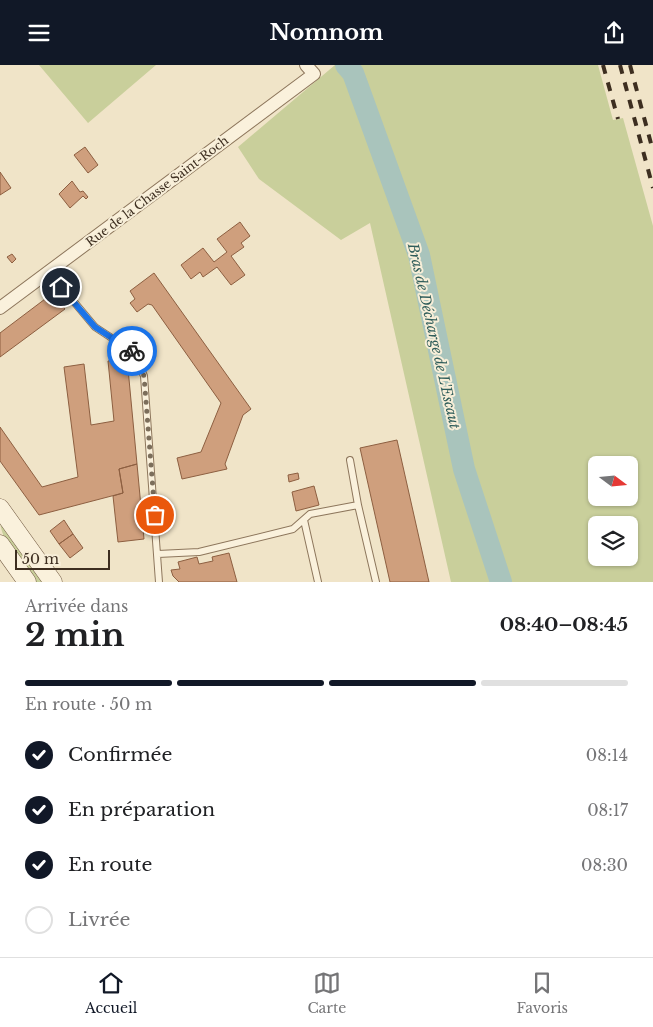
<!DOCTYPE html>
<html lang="fr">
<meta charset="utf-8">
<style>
:root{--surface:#fff;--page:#f6f6f6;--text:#202124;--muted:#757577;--line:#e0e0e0;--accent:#111827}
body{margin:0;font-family:"Libre Baskerville",serif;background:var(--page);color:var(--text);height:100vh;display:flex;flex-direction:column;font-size:19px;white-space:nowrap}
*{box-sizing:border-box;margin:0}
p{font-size:16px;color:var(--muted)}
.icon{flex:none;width:28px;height:28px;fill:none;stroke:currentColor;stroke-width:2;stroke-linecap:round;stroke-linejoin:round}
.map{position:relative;height:517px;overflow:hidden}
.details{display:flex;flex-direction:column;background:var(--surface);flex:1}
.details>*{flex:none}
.needle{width:32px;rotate:106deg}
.controls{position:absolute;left:588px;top:391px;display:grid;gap:10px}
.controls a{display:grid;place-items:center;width:50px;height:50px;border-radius:8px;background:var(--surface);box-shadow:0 1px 4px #0004;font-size:25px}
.scale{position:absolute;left:15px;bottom:12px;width:95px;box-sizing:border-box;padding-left:5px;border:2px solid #3d2e20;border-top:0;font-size:14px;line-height:18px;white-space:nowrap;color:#3d2e20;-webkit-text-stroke:4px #f7eed8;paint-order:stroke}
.pin{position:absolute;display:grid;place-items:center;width:42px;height:42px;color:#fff;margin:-21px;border:2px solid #fff;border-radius:50%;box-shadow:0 1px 5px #0007}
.courier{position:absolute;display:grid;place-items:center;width:50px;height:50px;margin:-25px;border:4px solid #1a73e8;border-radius:50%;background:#fff;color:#222;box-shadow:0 1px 6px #0007}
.headline em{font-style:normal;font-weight:700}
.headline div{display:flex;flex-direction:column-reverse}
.headline{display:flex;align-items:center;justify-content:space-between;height:85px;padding:0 25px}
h1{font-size:32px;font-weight:700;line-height:38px}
.bar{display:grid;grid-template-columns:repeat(4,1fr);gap:8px 5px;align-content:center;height:60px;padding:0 25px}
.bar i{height:6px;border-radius:4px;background:var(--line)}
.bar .current{background:var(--accent)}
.bar p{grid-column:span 4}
ol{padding:0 25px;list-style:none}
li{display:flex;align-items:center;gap:15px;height:55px}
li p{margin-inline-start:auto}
li .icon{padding:5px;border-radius:50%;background:var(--accent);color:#fff;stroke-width:4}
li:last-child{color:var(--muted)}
li i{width:28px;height:28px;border:2px solid var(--line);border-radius:50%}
header{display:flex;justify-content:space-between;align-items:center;height:65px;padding:0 25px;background:var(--accent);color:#fff;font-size:22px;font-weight:700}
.dock{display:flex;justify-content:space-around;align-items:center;height:70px;border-top:1px solid var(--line);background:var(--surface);font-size:14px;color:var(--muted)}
.dock a{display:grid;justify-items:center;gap:2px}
.dock .current{color:var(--accent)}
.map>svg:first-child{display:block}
.green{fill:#c9cf9b;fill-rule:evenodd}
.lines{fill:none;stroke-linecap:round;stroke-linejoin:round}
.river{stroke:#a9c4bc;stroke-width:22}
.building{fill:#cf9f7d;stroke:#8d5f41}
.lane-casing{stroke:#8d765c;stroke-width:8}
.street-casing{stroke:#8d765c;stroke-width:14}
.secondary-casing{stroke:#6f573f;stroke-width:19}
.lane{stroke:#faf1dc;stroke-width:6}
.street{stroke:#faf1dc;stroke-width:12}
.secondary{stroke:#faf1dc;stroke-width:18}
.rail{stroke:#3d2e20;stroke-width:4;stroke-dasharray:9 9;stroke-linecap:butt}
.done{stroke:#7c6e5b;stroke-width:5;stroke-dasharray:0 9}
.route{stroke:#1a73e8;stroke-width:6}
.labels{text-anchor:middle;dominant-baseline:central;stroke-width:4;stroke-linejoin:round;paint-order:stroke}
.street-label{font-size:12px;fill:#3d2e20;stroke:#f7eed8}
.water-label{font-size:14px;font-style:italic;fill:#2f5d5a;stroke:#f7eed8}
</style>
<header><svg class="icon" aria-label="menu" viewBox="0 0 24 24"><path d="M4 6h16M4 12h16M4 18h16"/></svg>Nomnom<svg class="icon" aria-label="share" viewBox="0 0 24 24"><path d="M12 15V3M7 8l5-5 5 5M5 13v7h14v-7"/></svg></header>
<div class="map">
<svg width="653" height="517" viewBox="0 0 653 517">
<rect width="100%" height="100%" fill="#f0e4c8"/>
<path class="green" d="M39 0H156L88 58Z
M335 0H598L613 55 623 53 653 161V517H451L370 158 341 175 259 114 238 82ZM596 400H629V432H596ZM596 460H629V492H596Z
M0 454 44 517H36C22 499 0 477 0 454Z"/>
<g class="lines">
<path class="river" d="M346 0 353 8 419 190 464 404 501 517"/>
</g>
<path class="building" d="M85 82 98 100 88 108 74 90Z
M0 107 11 123 0 130Z
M72 116 80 127 83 126 88 132 86 134 83 131 70 143 59 129Z
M240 157 250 171 241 178 244 182 231 191 245 210 231 220 217 202 203 212 200 207 191 214 181 200 203 183 214 197 227 187 217 174Z
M12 189 16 194 12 198 7 192Z
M154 208 251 344 243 350 225 399 227 404 182 414 177 393 201 387 221 338 152 240 148 239 137 247 130 238 135 234 130 226Z
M53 228 65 244 0 292V268Z
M127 293 137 399 119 404 123 428 39 450 0 396V362L42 422 78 412 64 302 84 299 91 360 114 356 108 296Z
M397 375 429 517H390L360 383Z
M137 399 144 474 118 477 113 431 123 428 119 404Z
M298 408 299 414 289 417 288 410Z
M314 421 319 440 296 446 292 427Z
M64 455 73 469 59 479 50 466Z
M73 469 83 483 70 493 59 479Z
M229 488 237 517H179L173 511 171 505 180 504 178 497 197 492 199 499 213 496 212 492Z"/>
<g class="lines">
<g class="lane-casing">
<path id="lane" d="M49 207 95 262 133 287 144 311 159 517
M358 440 376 517
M304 455 318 517
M158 489 199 487 293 464 310 449 358 440 350 395"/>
</g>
<g class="street-casing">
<path id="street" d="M0 243 314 9 306 0"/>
</g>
<g class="secondary-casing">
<path id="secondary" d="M0 443 53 517
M0 479 27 517"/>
</g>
<use href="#lane" class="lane"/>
<use href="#street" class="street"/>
<use href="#secondary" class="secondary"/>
<path class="rail" d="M603 0 618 54
M620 0 653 123
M630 0 653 86"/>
</g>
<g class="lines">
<path class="done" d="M132 286 144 311 155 450"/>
<path class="route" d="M61 222 95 262 132 286"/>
</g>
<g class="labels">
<g class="street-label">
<text transform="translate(157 126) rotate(-37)">Rue de la Chasse Saint-Roch</text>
</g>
<g class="water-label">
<text transform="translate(434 271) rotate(77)">Bras de Décharge de L'Escaut</text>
</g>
</g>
</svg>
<div class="controls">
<a><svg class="needle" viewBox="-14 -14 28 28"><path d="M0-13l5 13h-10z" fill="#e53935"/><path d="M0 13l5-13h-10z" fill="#757577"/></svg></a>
<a><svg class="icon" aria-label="layers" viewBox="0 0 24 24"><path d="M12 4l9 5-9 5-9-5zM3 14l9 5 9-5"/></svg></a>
</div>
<div class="scale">50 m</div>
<div class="pin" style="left:155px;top:450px;background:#ea580c"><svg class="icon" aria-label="bag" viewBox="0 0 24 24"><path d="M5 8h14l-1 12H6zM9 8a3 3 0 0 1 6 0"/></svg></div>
<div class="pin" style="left:61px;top:222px;background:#1f2937"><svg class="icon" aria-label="home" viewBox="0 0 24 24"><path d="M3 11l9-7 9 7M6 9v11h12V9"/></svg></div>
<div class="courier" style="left:132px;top:286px"><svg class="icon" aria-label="bike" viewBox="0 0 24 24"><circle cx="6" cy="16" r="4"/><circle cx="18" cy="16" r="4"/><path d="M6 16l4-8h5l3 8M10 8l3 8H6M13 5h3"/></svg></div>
</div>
<section class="details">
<div class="headline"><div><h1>2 min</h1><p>Arrivée dans</p></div><em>08:40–08:45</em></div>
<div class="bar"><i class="current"></i><i class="current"></i><i class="current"></i><i></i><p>En route · 50 m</p></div>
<ol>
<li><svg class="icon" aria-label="check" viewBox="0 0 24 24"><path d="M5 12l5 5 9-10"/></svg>Confirmée<p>08:14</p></li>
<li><svg class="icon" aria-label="check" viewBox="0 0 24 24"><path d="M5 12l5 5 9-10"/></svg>En préparation<p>08:17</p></li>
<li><svg class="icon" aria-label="check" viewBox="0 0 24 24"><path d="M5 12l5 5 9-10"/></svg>En route<p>08:30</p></li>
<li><i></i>Livrée</li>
</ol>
</section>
<nav class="dock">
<a class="current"><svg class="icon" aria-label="home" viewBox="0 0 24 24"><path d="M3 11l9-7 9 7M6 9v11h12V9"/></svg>Accueil</a>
<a><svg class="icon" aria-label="map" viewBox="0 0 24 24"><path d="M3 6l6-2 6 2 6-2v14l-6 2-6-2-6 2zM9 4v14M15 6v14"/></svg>Carte</a>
<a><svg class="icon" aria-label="saved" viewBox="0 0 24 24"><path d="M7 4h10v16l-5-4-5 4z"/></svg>Favoris</a>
</nav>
